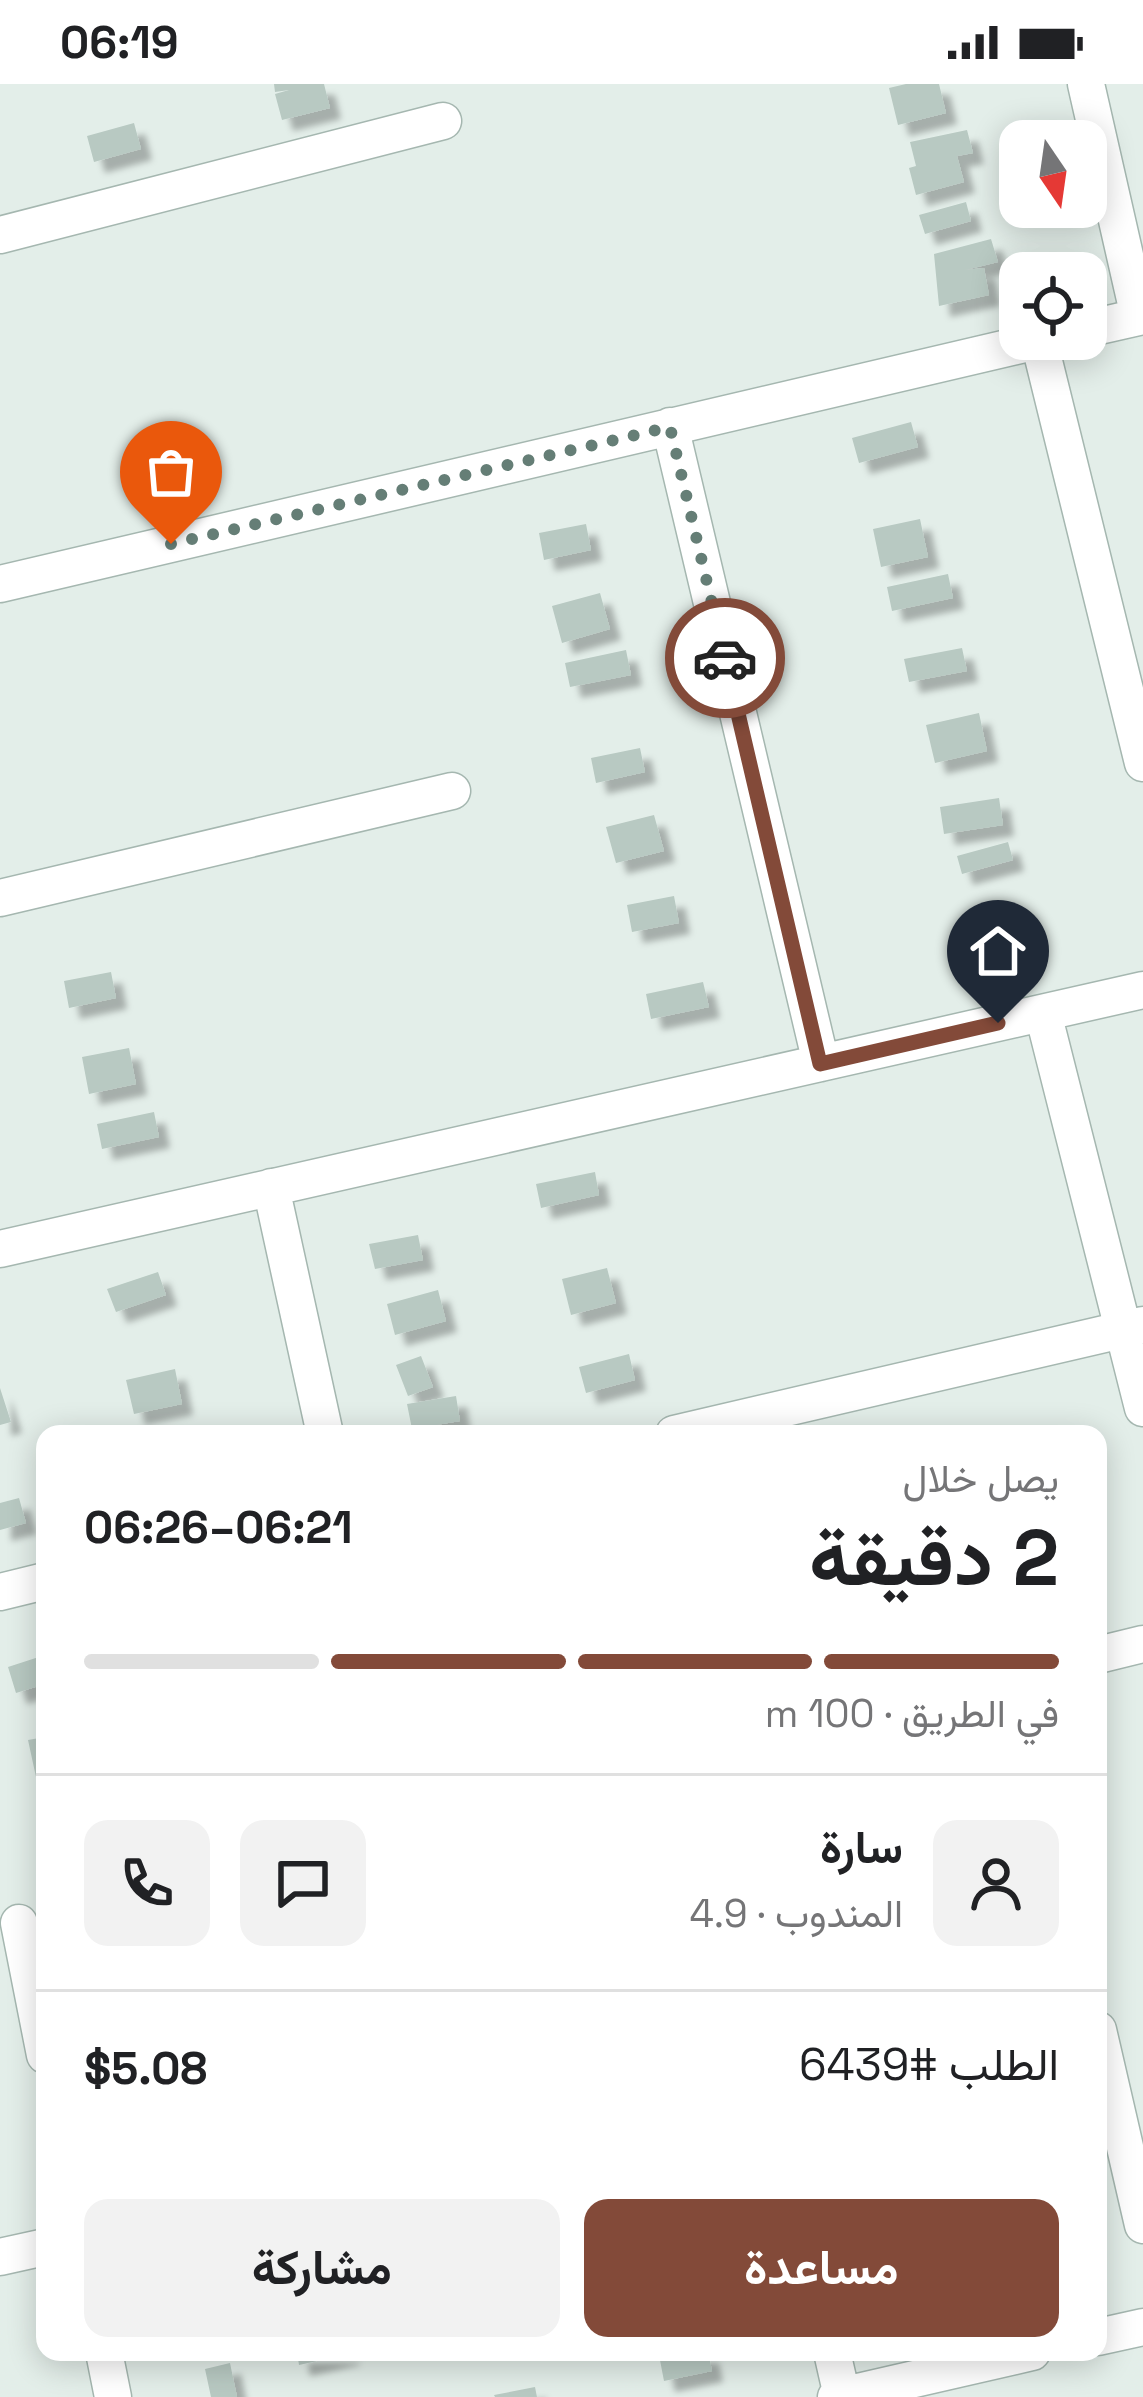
<!DOCTYPE html>
<html lang="ar">
<meta charset="utf-8">
<style>
:root{--surface:#fff;--page:#f2f2f2;--text:#202124;--muted:#757577;--line:#e0e0e0;--accent:#834a39}
body{margin:0;font-family:"Space Grotesk",Vazirmatn,sans-serif;background:var(--page);color:var(--text);direction:rtl;height:100vh;display:flex;flex-direction:column;font-size:45px;white-space:nowrap}
*{box-sizing:border-box;margin:0}
p{font-size:39px;color:var(--muted)}
.icon{flex:none;width:66px;height:66px;fill:none;stroke:currentColor;stroke-width:2;stroke-linecap:round;stroke-linejoin:round}
.map{position:relative;flex:1;overflow:hidden;direction:ltr}
.panel{position:absolute;left:36px;top:1341px;width:1071px;height:936px;display:flex;flex-direction:column;background:var(--surface);border-radius:24px;box-shadow:0 6px 30px #0003;direction:rtl}
.panel>*{flex:none}
.needle{width:78px;rotate:167deg}
.controls{position:absolute;left:999px;top:36px;display:grid;gap:24px}
.controls a{display:grid;place-items:center;width:108px;height:108px;border-radius:24px;background:var(--surface);box-shadow:0 6px 30px #0003;font-size:60px}
.pin{position:absolute;display:grid;place-items:center;width:102px;height:102px;color:#fff;margin:-123px -51px;border-radius:50% 50% 50% 0;rotate:-45deg;box-shadow:0 0 12px #0007}
.pin .icon{rotate:45deg}
.courier{position:absolute;display:grid;place-items:center;width:120px;height:120px;margin:-60px;border:9px solid #834a39;border-radius:50%;background:#fff;color:#222;box-shadow:0 3px 15px #0007}
.summary em{font-style:normal;font-weight:700}
.summary div{display:flex;flex-direction:column-reverse}
.summary{display:flex;align-items:center;justify-content:space-between;height:204px;padding:0 48px}
h1{font-size:78px;font-weight:700;line-height:90px}
.bar{display:grid;grid-template-columns:repeat(4,1fr);gap:18px 12px;align-content:center;height:144px;padding:0 48px}
.bar i{height:15px;border-radius:9px;background:var(--line)}
.bar .on{background:var(--accent)}
.bar p{grid-column:span 4}
.line{display:flex;align-items:center;gap:30px;padding:0 48px;border-top:3px solid var(--line)}
.line div{flex:1}
.round{display:grid;place-items:center;flex:none;width:126px;height:126px;border-radius:24px;background:var(--page)}
.button{display:flex;gap:24px;margin-top:auto;padding:24px 48px}
.button a{flex:1;height:138px;border-radius:24px;background:var(--accent);color:#fff;font-size:48px;font-weight:700;line-height:138px;text-align:center}
.button a+a{background:var(--page);color:var(--text)}
.status{display:flex;justify-content:space-between;align-items:center;height:84px;padding:0 60px;background:var(--surface);direction:ltr}
.status svg{height:33px;fill:currentColor}
.map>svg:first-child{display:block}
.building{fill:#b8c9c2;filter:url(#shadow)}
.lines{fill:none;stroke-linecap:round;stroke-linejoin:round}
.minor-casing{stroke:#a5b7b0;stroke-width:39}
.minor{stroke:#fff;stroke-width:36}
.done{stroke:#657e76;stroke-width:12;stroke-dasharray:0 21.6}
.route{stroke:#834a39;stroke-width:15}
</style>
<div class="status"><b>06:19</b><svg viewBox="0 0 49 12"><path d="M0 12V9h3v3zM5 12V6h3v6zM10 12V3h3v9zM15 12V0h3v12zM26 1h20v11H26zM47 4h2v5h-2z"/></svg></div>
<div class="map">
<svg width="1143" height="2313" viewBox="0 0 1143 2313">
<defs>
<filter id="shadow"><feDropShadow dx="11" dy="11" stdDeviation="3" flood-color="#0004"/></filter>
</defs>
<rect width="100%" height="100%" fill="#e3eee9"/>
<path class="building" d="M274 0H324L330 24 282 36 275 10 289 6 275 8Z
M906 0H939L946 29 898 41 889 4Z
M134 39 141 65 94 78 87 52Z
M967 46 973 69 957 72 964 98 916 111 909 84 916 82 910 58Z
M966 118 971 137 925 150 919 131Z
M991 155 998 178 965 186 984 184 989 211 939 222 934 170Z
M911 338 918 363 859 379 852 354Z
M920 435 928 473 881 483 873 445Z
M586 440 591 466 544 476 539 449Z
M948 490 953 514 892 527 887 503Z
M600 509 610 545 562 559 552 522Z
M962 564 967 587 909 598 904 575Z
M626 566 631 591 570 603 565 579Z
M979 629 987 667 935 679 926 641Z
M640 664 645 688 596 699 591 674Z
M999 714 1003 741 944 750 940 723Z
M654 731 664 767 616 779 606 743Z
M1008 758 1013 776 962 790 957 772Z
M674 812 679 839 632 848 627 821Z
M1024 824 1029 849 969 861 964 836Z
M111 888 116 914 69 924 64 897Z
M703 898 709 923 651 935 646 910Z
M129 964 136 1000 89 1010 82 973Z
M154 1028 159 1053 102 1065 97 1040Z
M595 1088 599 1111 541 1124 536 1100Z
M418 1151 423 1176 375 1185 369 1160Z
M607 1184 616 1219 571 1231 562 1195Z
M158 1188 166 1211 116 1228 107 1205Z
M438 1206 446 1237 395 1251 387 1220Z
M629 1270 635 1296 586 1309 579 1283Z
M421 1272 433 1303 408 1312 396 1281Z
M175 1285 182 1320 134 1330 126 1296Z
M0 1304 11 1338 0 1341Z
M456 1312 460 1337 412 1345 407 1320Z
M19 1414 26 1439 0 1446V1419Z
M45 1571V1600L16 1609 8 1583Z
M45 1653V1691L36 1693 28 1656Z
M297 2268H349V2270L299 2281Z
M708 2268 712 2287 664 2297 659 2271Z
M230 2279 237 2313H211L205 2285Z
M535 2303 537 2313H495L494 2311Z"/>
<g class="lines">
<g class="minor-casing">
<path id="minor" d="M1086 0 1139 233
M0 151 443 37
M1086 245 1143 232
M1039 257 1143 679
M670 342 821 979
M0 500 1046 255
M0 814 452 707
M1043 929 1143 1324
M271 1103 325 1350
M0 1165 1143 906
M674 1350 1143 1241
M0 1508 45 1497
M1098 1571 1143 1560
M19 1839 45 1971
M1098 1946 1143 2141
M0 2173 45 2163
M1098 2253 1143 2243
M104 2268 113 2313
M832 2268 842 2312
M836 2313 1032 2268"/>
</g>
<use href="#minor" class="minor"/>
</g>
<g class="lines">
<path class="done" d="M171 460 670 343 725 574"/>
<path class="route" d="M725 574 820 980 998 939"/>
</g>
</svg>
<div class="controls">
<a><svg class="needle" viewBox="-14 -14 28 28"><path d="M0-13l5 13h-10z" fill="#e53935"/><path d="M0 13l5-13h-10z" fill="#757577"/></svg></a>
<a><svg class="icon" aria-label="locate" viewBox="0 0 24 24"><circle cx="12" cy="12" r="6"/><path d="M12 2v4M12 18v4M2 12h4M18 12h4"/></svg></a>
</div>
<div class="pin" style="left:171px;top:460px;background:#ea580c"><svg class="icon" aria-label="bag" viewBox="0 0 24 24"><path d="M5 8h14l-1 12H6zM9 8a3 3 0 0 1 6 0"/></svg></div>
<div class="pin" style="left:998px;top:939px;background:#1f2937"><svg class="icon" aria-label="home" viewBox="0 0 24 24"><path d="M3 11l9-7 9 7M6 9v11h12V9"/></svg></div>
<div class="courier" style="left:725px;top:574px"><svg class="icon" aria-label="car" viewBox="0 0 24 24"><path d="M5 17H2v-5l4-1 3-4h7l3 4 3 1v5h-3M9 17h6M6 11h13"/><circle cx="7" cy="17" r="2"/><circle cx="17" cy="17" r="2"/></svg></div>
<section class="panel">
<div class="summary"><div><h1>2 دقيقة</h1><p>يصل خلال</p></div><em>06:21–06:26</em></div>
<div class="bar"><i class="on"></i><i class="on"></i><i class="on"></i><i></i><p>في الطريق · 100 m</p></div>
<div class="line" style="height:216px"><a class="round"><svg class="icon" aria-label="person" viewBox="0 0 24 24"><circle cx="12" cy="8" r="4"/><path d="M4 21q1-7 8-7t8 7"/></svg></a><div><b>سارة</b><p>المندوب · 4.9</p></div><a class="round"><svg class="icon" aria-label="chat" viewBox="0 0 24 24"><path d="M4 5h16v11H9l-5 4z"/></svg></a><a class="round"><svg class="icon" aria-label="phone" viewBox="0 0 24 24"><path d="M5 4h4l2 5-3 2q2 4 5 5l2-3 5 2v4C11 20 4 13 5 4z"/></svg></a></div>
<div class="line" style="height:156px"><div>الطلب #6439</div><b>$5.08</b></div>
<div class="button"><a>مساعدة</a><a>مشاركة</a></div>
</section>
</div>
